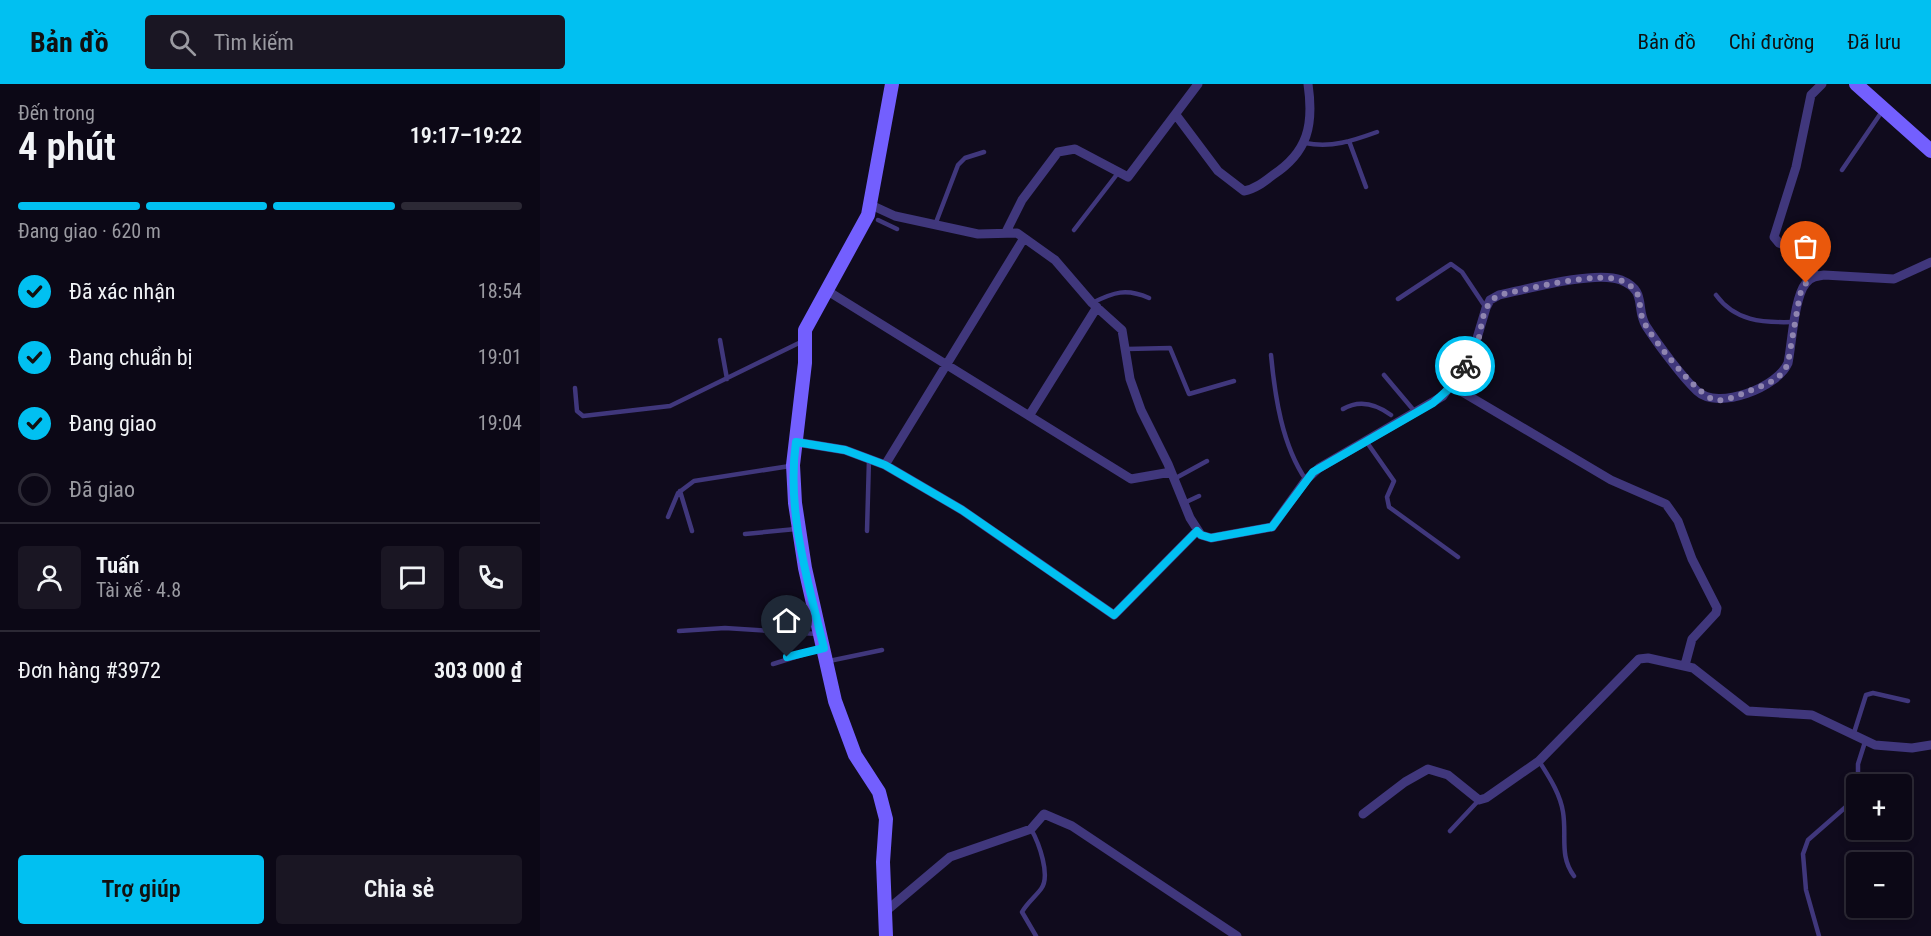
<!DOCTYPE html>
<html lang="vi">
<meta charset="utf-8">
<style>
:root{--surface:#0c0816;--page:#1a1623;--text:#f1f3f6;--muted:#9a9aa1;--line:#2c2935;--accent:#01c0f1}
body{margin:0;font-family:"Roboto Condensed",sans-serif;background:var(--page);color:var(--text);height:100vh;display:flex;flex-direction:column;font-size:22px;white-space:nowrap}
*{box-sizing:border-box;margin:0}
p{font-size:20px;color:var(--muted)}
.icon{flex:none;width:33px;height:33px;fill:none;stroke:currentColor;stroke-width:2;stroke-linecap:round;stroke-linejoin:round}
.map{position:relative;flex:1;overflow:hidden}
.drawer{display:flex;flex-direction:column;background:var(--surface);width:540px}
.drawer>*{flex:none}
.tools{position:absolute;left:1306px;top:690px;display:grid;gap:12px}
.tools a{display:grid;place-items:center;width:66px;height:66px;border-radius:6px;background:var(--surface);box-shadow:0 3px 9px #0003,0 0 0 2px var(--line);font-size:30px}
.pin{position:absolute;display:grid;place-items:center;width:51px;height:51px;color:#fff;margin:-62px -26px;border-radius:50% 50% 50% 0;rotate:-45deg;box-shadow:0 0 6px #0007}
.pin .icon{rotate:45deg}
.courier{position:absolute;display:grid;place-items:center;width:60px;height:60px;margin:-30px;border:4px solid #01c0f1;border-radius:50%;background:#fff;color:#222;box-shadow:0 2px 8px #0007}
.summary em{font-style:normal;font-weight:600}
.summary div{display:flex;flex-direction:column-reverse}
.summary{display:flex;align-items:center;justify-content:space-between;height:102px;padding:0 18px}
h1{font-size:39px;font-weight:600;line-height:45px}
.bar{display:grid;grid-template-columns:repeat(4,1fr);gap:9px 6px;align-content:center;height:72px;padding:0 18px}
.bar i{height:8px;border-radius:4px;background:var(--line)}
.bar .selected{background:var(--accent)}
.bar p{grid-column:span 4}
.line{display:flex;align-items:center;gap:15px;padding:0 18px;border-top:2px solid var(--line)}
.line div{flex:1}
.round{display:grid;place-items:center;flex:none;width:63px;height:63px;border-radius:6px;background:var(--page)}
ol{padding:0 18px;list-style:none}
li{display:flex;align-items:center;gap:18px;height:66px}
li p{margin-inline-start:auto}
li .icon{padding:6px;border-radius:50%;background:var(--accent);color:#111;stroke-width:4}
li:last-child{color:var(--muted)}
li i{width:33px;height:33px;border:3px solid var(--line);border-radius:50%}
.cta{display:flex;gap:12px;margin-top:auto;padding:12px 18px}
.cta a{flex:1;height:69px;border-radius:6px;background:var(--accent);color:#111;font-size:24px;font-weight:600;line-height:69px;text-align:center}
.cta a+a{background:var(--page);color:var(--text)}
header{display:flex;align-items:center;gap:36px;box-sizing:border-box;height:84px;padding:0 30px;background:var(--accent);color:#111}
header strong{font-size:28px}
nav{display:flex;gap:33px;margin-inline-start:auto;font-size:21px}
.search{width:420px;height:54px;background:var(--page);display:flex;align-items:center;gap:15px;box-sizing:border-box;padding:0 21px;border-radius:6px;color:var(--muted);font-size:22px}
main{display:flex;flex:1;min-height:0}
.map>svg:first-child{display:block}
.lines{fill:none;stroke-linecap:round;stroke-linejoin:round}
.lane{stroke:#40377c;stroke-width:4.5}
.street{stroke:#40377c;stroke-width:9}
.secondary{stroke:#735ffe;stroke-width:14}
.done{stroke:#8f85b0;stroke-width:6;stroke-dasharray:0 10.8}
.route{stroke:#01c0f1;stroke-width:8}
</style>
<header>
<strong>Bản đồ</strong>
<div class="search"><svg class="icon" aria-label="search" viewBox="0 0 24 24"><circle cx="10" cy="10" r="6"/><path d="M15 15l6 6"/></svg>Tìm kiếm</div>
<nav><a>Bản đồ</a><a>Chỉ đường</a><a>Đã lưu</a></nav>
</header>
<main>
<section class="drawer">
<div class="summary"><div><h1>4 phút</h1><p>Đến trong</p></div><em>19:17–19:22</em></div>
<div class="bar"><i class="selected"></i><i class="selected"></i><i class="selected"></i><i></i><p>Đang giao · 620 m</p></div>
<ol>
<li><svg class="icon" aria-label="check" viewBox="0 0 24 24"><path d="M5 12l5 5 9-10"/></svg>Đã xác nhận<p>18:54</p></li>
<li><svg class="icon" aria-label="check" viewBox="0 0 24 24"><path d="M5 12l5 5 9-10"/></svg>Đang chuẩn bị<p>19:01</p></li>
<li><svg class="icon" aria-label="check" viewBox="0 0 24 24"><path d="M5 12l5 5 9-10"/></svg>Đang giao<p>19:04</p></li>
<li><i></i>Đã giao</li>
</ol>
<div class="line" style="height:108px"><a class="round"><svg class="icon" aria-label="person" viewBox="0 0 24 24"><circle cx="12" cy="8" r="4"/><path d="M4 21q1-7 8-7t8 7"/></svg></a><div><b>Tuấn</b><p>Tài xế · 4.8</p></div><a class="round"><svg class="icon" aria-label="chat" viewBox="0 0 24 24"><path d="M4 5h16v11H9l-5 4z"/></svg></a><a class="round"><svg class="icon" aria-label="phone" viewBox="0 0 24 24"><path d="M5 4h4l2 5-3 2q2 4 5 5l2-3 5 2v4C11 20 4 13 5 4z"/></svg></a></div>
<div class="line" style="height:78px"><div>Đơn hàng #3972</div><b>303 000 ₫</b></div>
<div class="cta"><a>Trợ giúp</a><a>Chia sẻ</a></div>
</section>
<div class="map">
<svg width="1391" height="852" viewBox="0 0 1391 852">
<rect width="100%" height="100%" fill="#100b1d"/>
<g class="lines">
<path class="lane" d="M809 57 826 103
M765 59C792 64 812 57 837 48
M1302 86 1343 26
M338 136 357 145
M395 141 418 81 425 74 444 68
M534 146 578 89
M1176 211C1195 237 1222 239 1253 238
M858 215 911 180 922 188 946 224
M552 219C574 208 586 204 609 214
M180 256 187 295
M587 265 630 264 649 310 694 297
M731 271C735 313 742 361 766 396
M844 291 876 329
M35 304 37 327 43 332 130 322 261 258
M803 325C820 315 836 320 851 331
M826 357 854 397 847 413 849 423 918 473
M634 395 667 377
M140 407 152 447
M644 419 659 412
M128 433 138 409 154 397 250 382
M327 447 329 375
M205 450 256 445
M139 547 185 544 278 550
M289 577 342 566
M233 580 281 565
M1313 652 1326 611 1333 609 1368 617
M999 677C1009 693 1020 709 1023 728 1027 752 1019 772 1034 792
M1318 700V680L1325 658
M491 745C499 759 511 792 501 805 495 813 487 819 482 828L496 852
M910 747 939 716
M1279 852 1266 806 1263 770 1268 756 1308 721 1317 705"/>
<path class="street" d="M636 31 678 87 704 107C715 105 724 98 733 91 768 68 774 41 768 0
M331 121 355 132 438 150 477 149 515 176 552 219 582 246 590 295 601 326 628 380 650 434 661 451 671 454 732 443 766 396 779 384 903 312 932 271 946 224 950 216 959 211C987 205 1056 186 1081 196 1108 207 1095 224 1106 242 1117 259 1142 293 1157 307 1178 327 1238 303 1248 279 1252 260 1254 213 1266 199 1271 193 1277 192 1284 191L1354 195 1391 178
M466 148 482 116 518 68 535 65 588 93 658 0
M1276 192 1258 167 1239 159 1234 153 1256 83 1271 11 1282 0
M286 206 591 395 631 388
M912 302 1071 396 1126 420 1138 437 1152 475 1177 524 1176 529 1152 555 1145 581
M489 332 557 223
M256 358 305 366 345 381 422 426 574 531 657 447
M345 381 484 154
M823 730 865 698 888 685 908 691 939 716 946 714 999 677 1099 575 1108 574 1153 584 1208 627 1272 631 1335 661 1372 664 1391 661
M346 827 410 773 491 745 504 730 532 742 697 852"/>
<path class="secondary" d="M1316 0 1391 67
M346 852 343 778 346 735 339 708 315 671 295 617 265 484 255 419 253 381 265 279V246L328 131 352 0"/>
</g>
<g class="lines">
<path class="done" d="M925 282C930 275 934 268 937 261 943 242 940 222 959 211 985 206 1062 185 1084 198 1107 210 1095 222 1105 240 1113 256 1158 312 1175 316 1186 318 1198 311 1209 307 1226 300 1241 297 1248 279L1260 210 1266 199"/>
<path class="route" d="M247 573 284 564C268 498 246 426 256 358L305 366 345 381 422 426 574 531 657 447 661 451 671 454 732 443 773 388 893 319 912 302 925 282"/>
</g>
</svg>
<div class="tools">
<a>+</a>
<a>−</a>
</div>
<div class="pin" style="left:1266px;top:199px;background:#ea580c"><svg class="icon" aria-label="bag" viewBox="0 0 24 24"><path d="M5 8h14l-1 12H6zM9 8a3 3 0 0 1 6 0"/></svg></div>
<div class="pin" style="left:247px;top:573px;background:#1f2937"><svg class="icon" aria-label="home" viewBox="0 0 24 24"><path d="M3 11l9-7 9 7M6 9v11h12V9"/></svg></div>
<div class="courier" style="left:925px;top:282px"><svg class="icon" aria-label="bike" viewBox="0 0 24 24"><circle cx="6" cy="16" r="4"/><circle cx="18" cy="16" r="4"/><path d="M6 16l4-8h5l3 8M10 8l3 8H6M13 5h3"/></svg></div>
</div>
</main>
